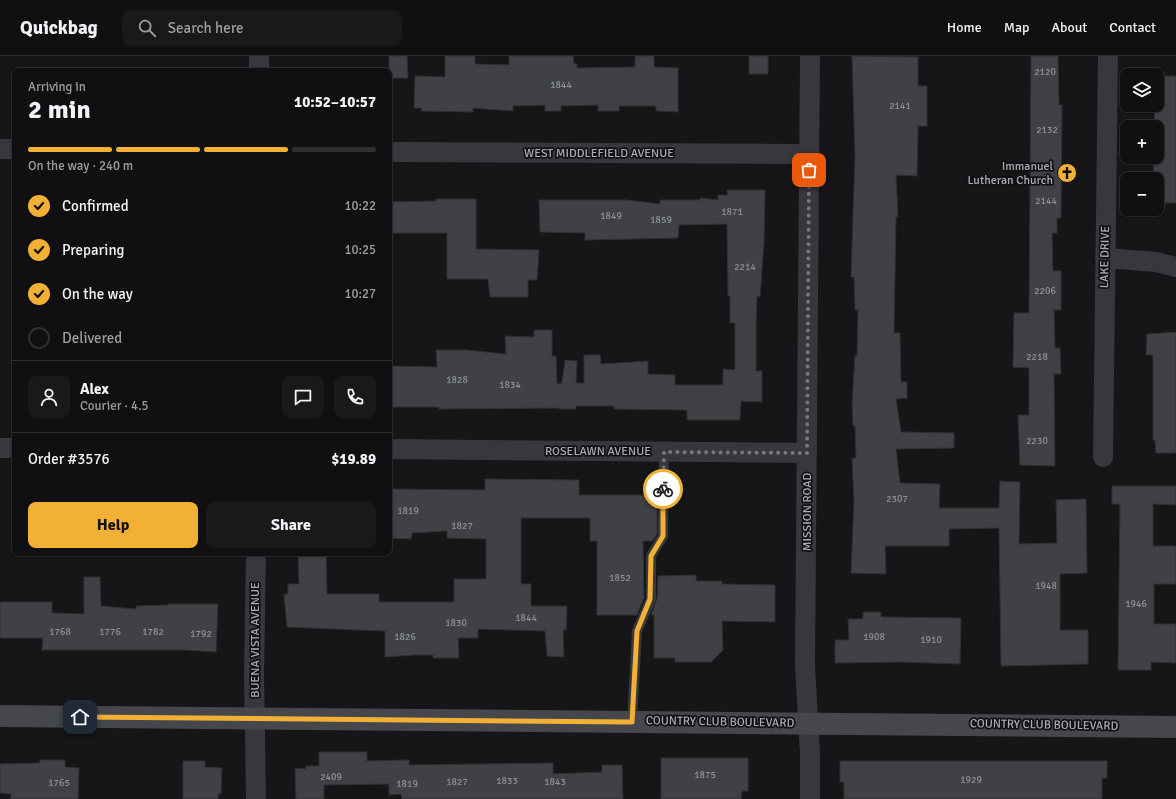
<!DOCTYPE html>
<meta charset="utf-8">
<style>
:root{--surface:#101012;--page:#19191b;--text:#f1f3f6;--muted:#9c9d9f;--line:#303032;--accent:#f2b134}
body{margin:0;font-family:Signika,sans-serif;background:var(--page);color:var(--text);height:100vh;display:flex;flex-direction:column;font-size:15px;white-space:nowrap}
*{box-sizing:border-box;margin:0}
p{font-size:13px;color:var(--muted)}
.icon{flex:none;width:22px;height:22px;fill:none;stroke:currentColor;stroke-width:2;stroke-linecap:round;stroke-linejoin:round}
.map{position:relative;flex:1;overflow:hidden}
.details{position:absolute;left:12px;top:12px;width:380px;height:488px;display:flex;flex-direction:column;background:var(--surface);border-radius:8px;box-shadow:0 1px 3px #0004,0 0 0 1px var(--line)}
.details>*{flex:none}
.tools{position:absolute;left:1120px;top:12px;display:grid;gap:8px}
.tools a{display:grid;place-items:center;width:44px;height:44px;border-radius:8px;background:var(--surface);box-shadow:0 1px 3px #0004,0 0 0 1px var(--line);font-size:20px}
.pin{position:absolute;display:grid;place-items:center;width:34px;height:34px;color:#fff;margin:-17px;border-radius:8px;box-shadow:0 2px 6px #0006}
.courier{position:absolute;display:grid;place-items:center;width:40px;height:40px;margin:-20px;border:3px solid #f2b134;border-radius:50%;background:#fff;color:#222;box-shadow:0 1px 5px #0007}
.head em{font-style:normal;font-weight:700}
.head div{display:flex;flex-direction:column-reverse}
.head{display:flex;align-items:center;justify-content:space-between;height:68px;padding:0 16px}
h1{font-size:26px;font-weight:700;line-height:30px}
.bar{display:grid;grid-template-columns:repeat(4,1fr);gap:6px 4px;align-content:center;height:48px;padding:0 16px}
.bar i{height:5px;border-radius:3px;background:var(--line)}
.bar .active{background:var(--accent)}
.bar p{grid-column:span 4}
.line{display:flex;align-items:center;gap:10px;padding:0 16px;border-top:1px solid var(--line)}
.line div{flex:1}
.round{display:grid;place-items:center;flex:none;width:42px;height:42px;border-radius:8px;background:var(--page)}
ol{padding:0 16px;list-style:none}
li{display:flex;align-items:center;gap:12px;height:44px}
li p{margin-inline-start:auto}
li .icon{padding:4px;border-radius:50%;background:var(--accent);color:#111;stroke-width:4}
li:last-child{color:var(--muted)}
li i{width:22px;height:22px;border:2px solid var(--line);border-radius:50%}
.cta{display:flex;gap:8px;margin-top:auto;padding:8px 16px}
.cta a{flex:1;height:46px;border-radius:8px;background:var(--accent);color:#111;font-size:16px;font-weight:700;line-height:46px;text-align:center}
.cta a+a{background:var(--page);color:var(--text)}
header{display:flex;align-items:center;gap:24px;box-sizing:border-box;height:56px;padding:0 20px;background:var(--surface);border-bottom:1px solid var(--line)}
header strong{font-size:19px}
nav{display:flex;gap:22px;margin-inline-start:auto;font-size:14px}
.search{width:280px;height:36px;background:var(--page);display:flex;align-items:center;gap:10px;box-sizing:border-box;padding:0 14px;border-radius:8px;color:var(--muted);font-size:15px}
.map>svg:first-child{display:block}
.building{fill:#404145;stroke:#303034}
.lines{fill:none;stroke-linecap:round;stroke-linejoin:round}
.lane{stroke:#37383d;stroke-width:10}
.street{stroke:#37383d;stroke-width:20}
.secondary{stroke:#45474d;stroke-width:22}
.done{stroke:#757880;stroke-width:4;stroke-dasharray:0 7.2}
.route{stroke:#f2b134;stroke-width:5}
.labels{text-anchor:middle;dominant-baseline:central;stroke-width:3.5;stroke-linejoin:round;paint-order:stroke}
.number-label{font-size:10px;fill:#8e929b}
.street-label{font-size:12px;fill:#a8adb8;stroke:#111113}
.poi-label{font-size:12px;fill:#a8adb8;stroke:#111113;text-anchor:end}
</style>
<header>
<strong>Quickbag</strong>
<div class="search"><svg class="icon" aria-label="search" viewBox="0 0 24 24"><circle cx="10" cy="10" r="6"/><path d="M15 15l6 6"/></svg>Search here</div>
<nav><a>Home</a><a>Map</a><a>About</a><a>Contact</a></nav>
</header>
<div class="map">
<svg width="1176" height="743" viewBox="0 0 1176 743">
<rect width="100%" height="100%" fill="#161618"/>
<path class="building" d="M389 0H407L408 22H389Z
M445 0H475V8L509 9V0H573L574 8H577V12L635 11V0H654V11L678 12V56L656 55V50H619V55H598V49L561 50V55H545V49L513 50V55L473 52V56L421 55 422 52H414L415 20 445 21Z
M749 0H768V18H749Z
M852 0 918 1V30H927V70H918L917 120 896 119 898 161H896L894 277H900L901 326H907V342L896 343 901 376 954 377V392L896 393 900 427 940 428 939 452H999L1000 425 1020 426 1019 488 1057 487 1056 444 1086 443 1087 517 1060 518V574H1088V608L1001 610 999 472 949 473V490H885L886 518 851 517 854 446 852 402H856L855 370 853 369 852 349 855 300H857L858 254H855L854 221H851L855 100Z
M1031 0H1058L1059 49H1062L1061 162H1057V177H1052L1053 215H1061V254H1054L1055 292H1060L1061 318H1054L1055 410 1020 409 1018 359H1029V312L1013 311 1014 257H1029Z
M1157 20H1176V147H1157V123H1153L1154 101H1157V71H1155L1154 49H1157Z
M727 134H765L764 187 760 241 757 240 756 267V315H762V346L741 345 740 364H687V354L614 353V350H576V353H559V352L439 353V351H389V310L437 311 436 294H466L506 298 505 280 534 281V274H552V300H556L557 328 562 327 565 304 577 305 576 327H584V299H600L601 308 648 305V318L675 319V329H723V313L735 314V267H730V240H728L727 168 679 169 678 182 585 184V177L540 176 539 144H627L660 148V144H700V142L718 144V139H728Z
M436 143H476V193L539 194 537 224H528V241H490L488 223H447V177H389V146L436 145Z
M1176 276V397H1156L1155 384H1153V299H1146L1147 278Z
M485 423 579 424V439H657V478L652 485H643L644 542 637 559H597V485H590V462H521V528H531V550H567L566 574H563L564 601 547 600 545 575 478 573V582H458L459 602H433V599H414L385 601V575L287 571 284 538H288V528H299L298 497H326L327 538H379V546H454V523H486V483L447 482V475L412 477 411 483 389 482V433L485 434Z
M1112 430H1176V449L1153 448V490H1176V528H1154V568H1176V607L1151 606V614H1118L1120 448H1112Z
M696 519V525H722V528L775 529V566L722 565 723 594 711 606H675V602H654V559H651L657 543 658 520Z
M84 521H100L101 550 136 553V550L168 549V548H218L216 596 186 594H42L43 582H0V546H52V557L84 558Z
M863 556H881V561L961 562 960 608 902 606 835 607V584H849L848 563H863Z
M319 696H367V705L409 704V709L553 707V718L602 716V709H622L623 743H402L401 738 389 739V728L324 729V743H296L295 712 306 713V710H319Z
M661 702H748V735H742L741 743H661Z
M40 704H65V711L79 712 78 743H11V738L0 737V708L40 707Z
M183 705H205V711L222 712 221 738H218V743H183Z
M840 705H1107V722H1102V743H844V726H840Z"/>
<g class="lines">
<path class="lane" d="M632 666 637 575 651 543V500L663 480 664 396"/>
<path class="street" d="M259 15V0
M0 93H15
M389 96 810 98
M1105 202 1156 206 1176 211
M0 392H15
M389 393 807 397
M1103 401 1108 0
M256 497 254 618 256 743
M810 743V697L805 609 810 0"/>
<path class="secondary" d="M0 660 1176 671"/>
</g>
<g class="lines">
<path class="done" d="M663 433 664 396 807 397 809 114"/>
<path class="route" d="M80 661 632 666 637 575 650 543 651 500 663 480V433"/>
</g>
<defs>
<g id="church-disc" transform="scale(1)"><circle r="9.5" fill="#f2b134" stroke="#111113"/><path d="M-1.2-6h2.4v3.5h3.3v2.4h-3.3V6h-2.4V-.1h-3.3v-2.4h3.3Z" fill="#111"/></g>
</defs>
<g fill-rule="evenodd">
<use href="#church-disc" x="1067" y="117"/>
</g>
<g class="labels">
<g class="number-label">
<text x="1045" y="16">2120</text>
<text x="561" y="29">1844</text>
<text x="900" y="50">2141</text>
<text x="1047" y="74">2132</text>
<text x="1046" y="145">2144</text>
<text x="732" y="156">1871</text>
<text x="611" y="160">1849</text>
<text x="661" y="164">1859</text>
<text x="745" y="211">2214</text>
<text x="1045" y="235">2206</text>
<text x="1037" y="301">2218</text>
<text x="457" y="324">1828</text>
<text x="510" y="329">1834</text>
<text x="1037" y="385">2230</text>
<text x="897" y="443">2307</text>
<text x="408" y="455">1819</text>
<text x="462" y="470">1827</text>
<text x="620" y="522">1852</text>
<text x="1046" y="530">1948</text>
<text x="1136" y="548">1946</text>
<text x="526" y="562">1844</text>
<text x="456" y="567">1830</text>
<text x="60" y="576">1768</text>
<text x="110" y="576">1776</text>
<text x="153" y="576">1782</text>
<text x="201" y="578">1792</text>
<text x="405" y="581">1826</text>
<text x="874" y="581">1908</text>
<text x="931" y="584">1910</text>
<text x="705" y="719">1875</text>
<text x="331" y="721">2409</text>
<text x="971" y="724">1929</text>
<text x="507" y="725">1833</text>
<text x="457" y="726">1827</text>
<text x="555" y="726">1843</text>
<text x="59" y="727">1765</text>
<text x="407" y="728">1819</text>
</g>
<g class="street-label">
<text x="599" y="97">WEST MIDDLEFIELD AVENUE</text>
<text transform="translate(1105 201) rotate(-89)">LAKE DRIVE</text>
<text x="598" y="395">ROSELAWN AVENUE</text>
<text transform="translate(807 456) rotate(-90)">MISSION ROAD</text>
<text transform="translate(255 584) rotate(-90)">BUENA VISTA AVENUE</text>
<text transform="translate(720 666) rotate(1)">COUNTRY CLUB BOULEVARD</text>
<text transform="translate(1044 669) rotate(1)">COUNTRY CLUB BOULEVARD</text>
</g>
<g class="poi-label">
<text x="1053" y="110">Immanuel<tspan x="1053" dy="14">Lutheran Church</tspan></text>
</g>
</g>
</svg>
<div class="tools">
<a><svg class="icon" aria-label="layers" viewBox="0 0 24 24"><path d="M12 4l9 5-9 5-9-5zM3 14l9 5 9-5"/></svg></a>
<a>+</a>
<a>−</a>
</div>
<div class="pin" style="left:809px;top:114px;background:#ea580c"><svg class="icon" aria-label="bag" viewBox="0 0 24 24"><path d="M5 8h14l-1 12H6zM9 8a3 3 0 0 1 6 0"/></svg></div>
<div class="pin" style="left:80px;top:661px;background:#1f2937"><svg class="icon" aria-label="home" viewBox="0 0 24 24"><path d="M3 11l9-7 9 7M6 9v11h12V9"/></svg></div>
<div class="courier" style="left:663px;top:433px"><svg class="icon" aria-label="bike" viewBox="0 0 24 24"><circle cx="6" cy="16" r="4"/><circle cx="18" cy="16" r="4"/><path d="M6 16l4-8h5l3 8M10 8l3 8H6M13 5h3"/></svg></div>
<section class="details">
<div class="head"><div><h1>2 min</h1><p>Arriving in</p></div><em>10:52–10:57</em></div>
<div class="bar"><i class="active"></i><i class="active"></i><i class="active"></i><i></i><p>On the way · 240 m</p></div>
<ol>
<li><svg class="icon" aria-label="check" viewBox="0 0 24 24"><path d="M5 12l5 5 9-10"/></svg>Confirmed<p>10:22</p></li>
<li><svg class="icon" aria-label="check" viewBox="0 0 24 24"><path d="M5 12l5 5 9-10"/></svg>Preparing<p>10:25</p></li>
<li><svg class="icon" aria-label="check" viewBox="0 0 24 24"><path d="M5 12l5 5 9-10"/></svg>On the way<p>10:27</p></li>
<li><i></i>Delivered</li>
</ol>
<div class="line" style="height:72px"><a class="round"><svg class="icon" aria-label="person" viewBox="0 0 24 24"><circle cx="12" cy="8" r="4"/><path d="M4 21q1-7 8-7t8 7"/></svg></a><div><b>Alex</b><p>Courier · 4.5</p></div><a class="round"><svg class="icon" aria-label="chat" viewBox="0 0 24 24"><path d="M4 5h16v11H9l-5 4z"/></svg></a><a class="round"><svg class="icon" aria-label="phone" viewBox="0 0 24 24"><path d="M5 4h4l2 5-3 2q2 4 5 5l2-3 5 2v4C11 20 4 13 5 4z"/></svg></a></div>
<div class="line" style="height:52px"><div>Order #3576</div><b>$19.89</b></div>
<div class="cta"><a>Help</a><a>Share</a></div>
</section>
</div>
